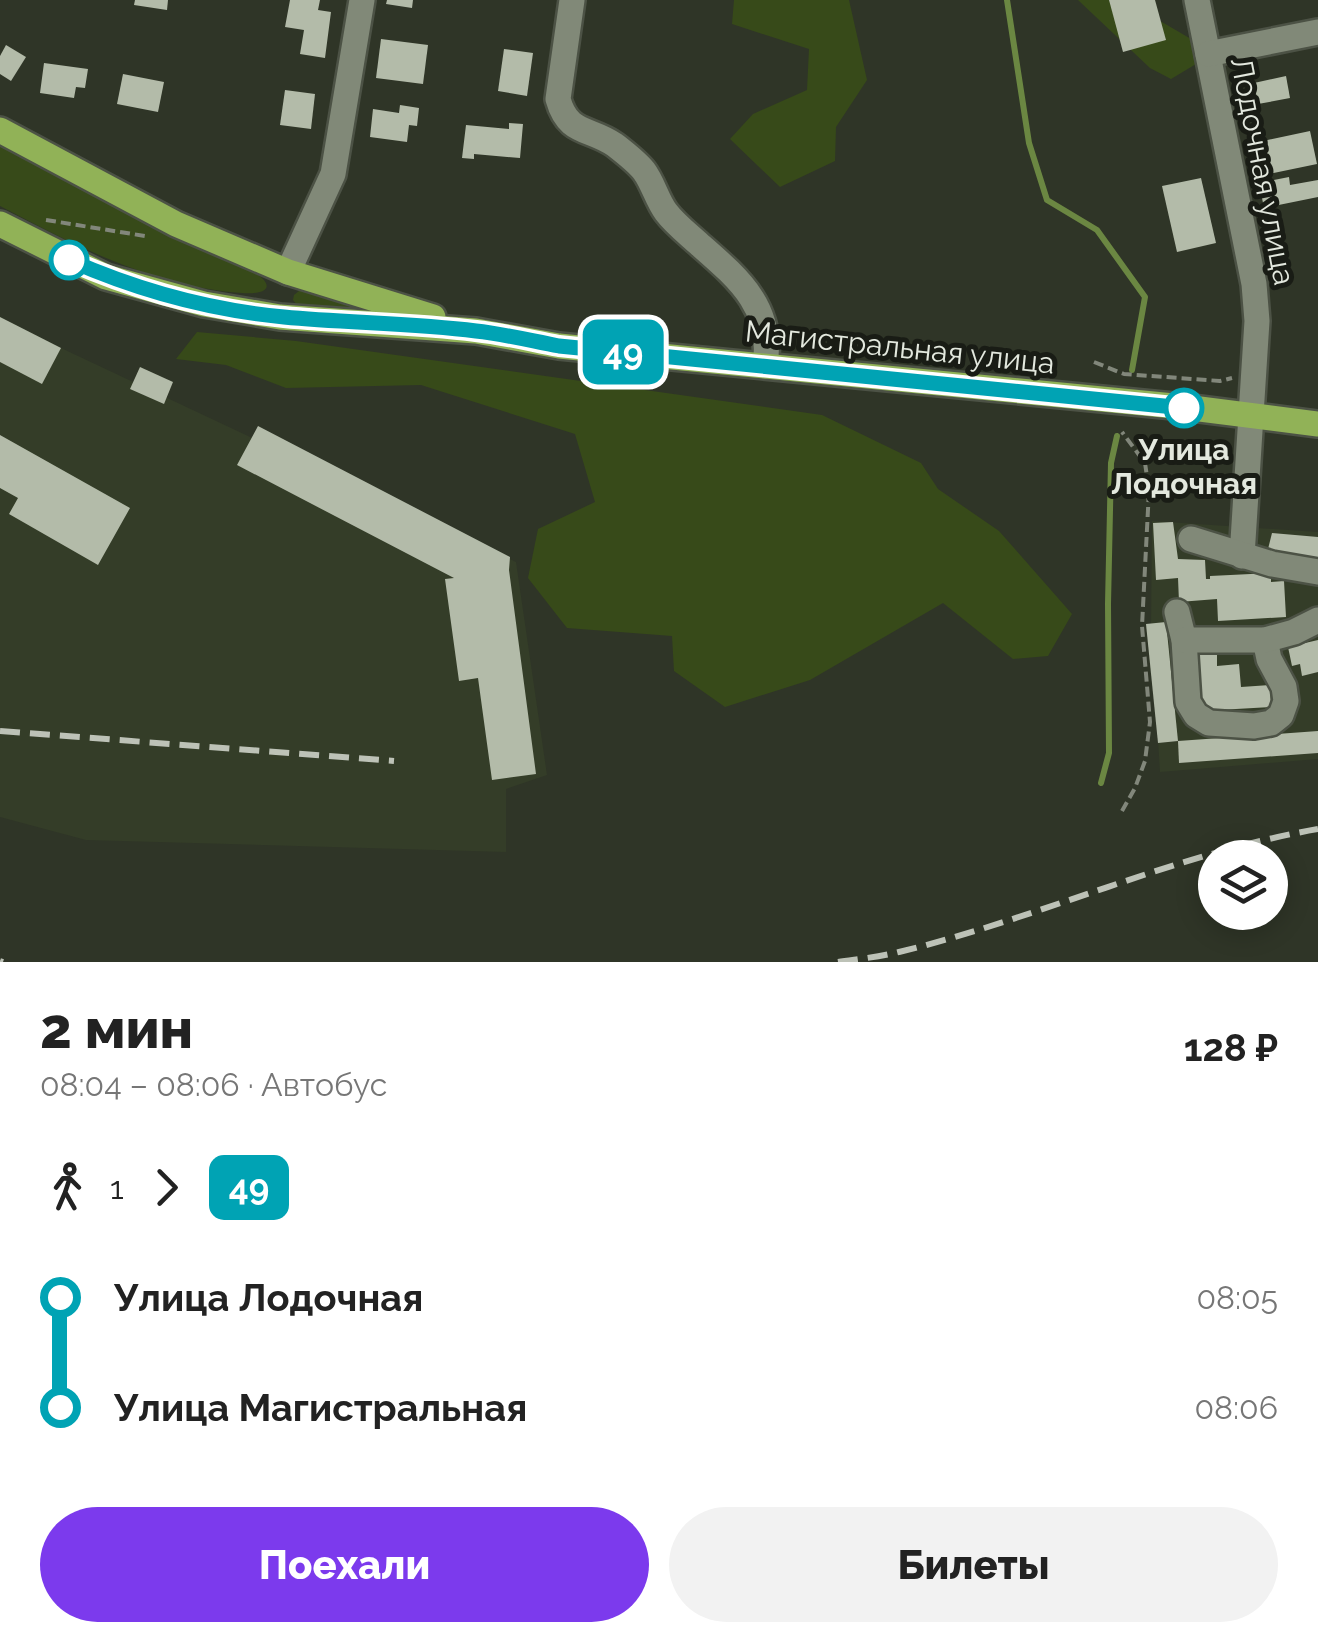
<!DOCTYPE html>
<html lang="ru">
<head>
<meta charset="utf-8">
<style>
  :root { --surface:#fff; --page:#f2f2f2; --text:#222; --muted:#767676; --accent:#7c3aed }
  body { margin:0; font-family:Raleway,sans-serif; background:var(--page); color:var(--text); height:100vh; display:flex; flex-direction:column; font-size:38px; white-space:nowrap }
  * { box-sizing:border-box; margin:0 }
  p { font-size:32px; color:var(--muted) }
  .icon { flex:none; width:55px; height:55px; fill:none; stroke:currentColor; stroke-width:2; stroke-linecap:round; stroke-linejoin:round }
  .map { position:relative; height:962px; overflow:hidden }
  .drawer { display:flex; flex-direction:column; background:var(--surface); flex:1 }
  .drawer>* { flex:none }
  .badge { padding:0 20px; border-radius:15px; font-size:35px; line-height:65px }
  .tools { position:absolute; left:1198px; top:840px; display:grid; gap:20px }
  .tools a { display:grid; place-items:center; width:90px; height:90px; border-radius:50%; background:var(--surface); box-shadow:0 5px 25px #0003; font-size:50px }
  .map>.badge { position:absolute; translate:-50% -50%; box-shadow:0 0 0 5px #fff }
  .legs { display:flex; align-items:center; gap:15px; height:110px; padding:0 40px; font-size:32px }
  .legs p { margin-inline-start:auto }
  .summary { display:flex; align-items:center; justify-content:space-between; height:170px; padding:0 40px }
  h1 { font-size:55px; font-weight:800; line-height:75px }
  .cta { display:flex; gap:20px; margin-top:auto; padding:20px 40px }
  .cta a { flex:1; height:115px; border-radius:60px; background:var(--accent); color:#fff; font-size:40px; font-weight:800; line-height:115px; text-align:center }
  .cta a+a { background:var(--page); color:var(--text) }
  ul { padding:0 40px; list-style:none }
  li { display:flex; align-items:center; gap:35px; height:110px; font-size:38px }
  li i { display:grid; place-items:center; width:15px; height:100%; margin:0 12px; background:currentColor }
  li i::after { content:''; width:25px; height:25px; margin:-12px; border:8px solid; border-radius:50%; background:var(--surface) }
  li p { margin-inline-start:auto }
  li:first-child i { background:linear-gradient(#0000 50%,currentColor 0) }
  li:last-child i { background:linear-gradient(currentColor 50%,#0000 0) }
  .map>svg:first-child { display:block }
  .built { fill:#343d28 }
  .green { fill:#374a19 }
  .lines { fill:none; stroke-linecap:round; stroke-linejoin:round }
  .stream { stroke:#6b8742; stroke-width:6 }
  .building { fill:#b3bba9 }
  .minor-casing { stroke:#4c5245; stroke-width:30 }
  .major-casing { stroke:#4c5245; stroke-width:30 }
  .path { stroke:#82877b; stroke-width:4; stroke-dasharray:10 5; stroke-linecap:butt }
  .minor { stroke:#818978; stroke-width:25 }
  .major { stroke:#91b257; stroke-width:25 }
  .rail { stroke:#bdc2b7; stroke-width:6; stroke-dasharray:20 10; stroke-linecap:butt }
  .line-1-casing { stroke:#fff; stroke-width:22 }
  .line-1 { stroke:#00a3b4; stroke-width:15 }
  .stop-1-dot { fill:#fff; stroke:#00a3b4; stroke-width:5 }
  .labels { text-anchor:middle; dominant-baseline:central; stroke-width:10; stroke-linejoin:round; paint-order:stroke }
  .street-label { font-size:30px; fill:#e3e8de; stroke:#191c15 }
  .stop-label { font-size:30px; font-weight:bold; fill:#e3e8de; stroke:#191c15 }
</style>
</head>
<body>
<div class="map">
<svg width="1318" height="962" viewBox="0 0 1318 962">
  <rect width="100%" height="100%" fill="#2f3527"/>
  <g class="built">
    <path d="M 0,317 L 61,348 L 516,562 L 547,775 L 506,789 L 506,852 L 86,840 L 0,817 Z"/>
    <path d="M 1152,521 L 1318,532 L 1318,759 L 1160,772 L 1151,624 Z"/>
  </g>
  <g class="green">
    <path d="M 734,0 L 849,0 L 867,80 L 836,127 L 835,161 L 780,187 L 730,139 L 753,114 L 807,90 L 809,49 L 732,24 Z"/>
    <path d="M 1078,0 L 1141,0 L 1150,15 L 1191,39 L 1196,64 L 1171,79 L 1150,68 Z"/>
    <path d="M 0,145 L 51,174 L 255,273 C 257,275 260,276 262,278 C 277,293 252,294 242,293 C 154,287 76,246 0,206 Z"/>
    <path d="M 304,287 L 411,319 L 297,305 L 293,300 L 294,295 Z"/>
    <path d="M 197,332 L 296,341 L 822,415 L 921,463 L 938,489 L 999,531 L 1072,614 L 1048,656 L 1013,659 L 943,603 L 810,680 L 725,707 L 674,671 L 672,636 L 567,628 L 528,578 L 538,529 L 595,502 L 575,434 L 421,385 L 286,388 L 226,365 L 176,359 Z"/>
  </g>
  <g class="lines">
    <g class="stream">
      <path d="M 1007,0 L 1029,143 L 1047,200 L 1097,230 L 1145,297 L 1132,370"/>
      <path d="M 1101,783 L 1109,753 L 1108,604 L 1111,463 L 1117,436"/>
    </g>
  </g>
  <g class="building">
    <path d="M 135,0 L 168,0 L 167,10 L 134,5 Z"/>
    <path d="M 290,0 L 320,0 L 318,10 L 331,12 L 325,58 L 300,54 L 304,30 L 285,27 Z"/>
    <path d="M 387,0 L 413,0 L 412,8 L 386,4 Z"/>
    <path d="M 1109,0 L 1155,0 L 1166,40 L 1123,52 Z"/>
    <path d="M 381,39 L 428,45 L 423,84 L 376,78 Z"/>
    <path d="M 6,45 L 26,57 L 11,81 L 0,74 L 0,56 Z"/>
    <path d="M 504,49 L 533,53 L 527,96 L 498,91 Z"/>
    <path d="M 44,63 L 88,69 L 85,88 L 76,87 L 74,98 L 40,93 Z"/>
    <path d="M 123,74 L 164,82 L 158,112 L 117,104 Z"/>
    <path d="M 1286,76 L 1290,98 L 1258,104 L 1254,83 Z"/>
    <path d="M 285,90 L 315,94 L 311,129 L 280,125 Z"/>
    <path d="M 400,105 L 419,108 L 417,126 L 409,125 L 407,142 L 370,137 L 373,109 L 399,113 Z"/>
    <path d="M 509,123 L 523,124 L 520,158 L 474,154 L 474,159 L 462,158 L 466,125 L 509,129 Z"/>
    <path d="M 1310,131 L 1317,164 L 1269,174 L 1263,141 Z"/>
    <path d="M 1289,177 L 1290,185 L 1318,180 L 1318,197 L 1264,208 L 1259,183 Z"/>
    <path d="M 1201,178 L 1216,243 L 1177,252 L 1162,186 Z"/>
    <path d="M 0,317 L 61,348 L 42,384 L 0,362 Z"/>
    <path d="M 140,367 L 173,382 L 164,404 L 130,389 Z"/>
    <path d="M 258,426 L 510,557 L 509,570 L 536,774 L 492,780 L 478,678 L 459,681 L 445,579 L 454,578 L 237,465 Z"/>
    <path d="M 0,435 L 130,508 L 98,565 L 9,514 L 18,498 L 0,488 Z"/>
    <path d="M 1173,522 L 1178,559 L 1205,560 L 1206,579 L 1210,579 L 1210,576 L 1271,573 L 1271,582 L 1284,581 L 1286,617 L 1218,621 L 1217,599 L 1179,602 L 1178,578 L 1156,580 L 1153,523 Z"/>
    <path d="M 1272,533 L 1318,537 L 1318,559 L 1284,554 L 1268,549 Z"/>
    <path d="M 1166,622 L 1178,741 L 1158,743 L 1146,624 Z"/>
    <path d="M 1318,640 L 1318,672 L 1302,676 L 1300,664 L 1292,666 L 1288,647 Z"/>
    <path d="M 1217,654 L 1217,666 L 1239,664 L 1241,687 L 1270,685 L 1271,707 L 1201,711 L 1198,655 Z"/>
    <path d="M 1318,731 L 1318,753 L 1179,763 L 1178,741 Z"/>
  </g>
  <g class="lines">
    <defs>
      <g id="minor">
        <path d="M 572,0 L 558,99 C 568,135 589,127 615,145 C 624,152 637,162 644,171 C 653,183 657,200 666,212 C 675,224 688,234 699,244 C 739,279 774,308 765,366"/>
        <path d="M 1197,0 L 1254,284 L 1257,321 L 1242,556"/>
        <path d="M 1208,54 L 1318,32"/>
        <path d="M 288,272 L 333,174 L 362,0"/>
        <path d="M 1191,539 L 1272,564 L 1318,572"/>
        <path d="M 1177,612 L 1184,640 L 1188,702 L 1196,715 L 1209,723 L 1254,726 L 1271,723 L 1281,715 L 1286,701 L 1284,687 L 1269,659 L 1265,640"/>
        <path d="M 1184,640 L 1265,640 L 1294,632 L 1318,620"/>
      </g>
      <g id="major">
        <path d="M 0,130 L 176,224 L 288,272 L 433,317"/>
        <path d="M 0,224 L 106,277 L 204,304 L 280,317 L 476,331 L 559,346 L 1184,407 L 1318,424"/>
      </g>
    </defs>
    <use href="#minor" class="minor-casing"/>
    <use href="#major" class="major-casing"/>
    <g class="path">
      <path d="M 46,220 L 145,236"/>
      <path d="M 1094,362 L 1124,374 L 1220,381 L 1232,378"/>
      <path d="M 1122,811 L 1135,788 L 1145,761 L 1150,722 L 1142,626 L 1149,490 L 1145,463 L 1122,432"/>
    </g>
    <use href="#minor" class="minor"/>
    <use href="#major" class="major"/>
    <g class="rail">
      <path d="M 0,731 L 394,761"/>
      <path d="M 0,961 L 3,962"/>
      <path d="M 838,962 C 858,959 879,957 899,952 C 1040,918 1174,854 1318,829"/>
    </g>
  </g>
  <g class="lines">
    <defs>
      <path id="line-1" d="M 69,260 C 137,290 209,310 284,317 C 347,323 412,323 476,331 C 504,334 532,341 559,346 L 1184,408"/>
    </defs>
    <use href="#line-1" class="line-1-casing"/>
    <use href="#line-1" class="line-1"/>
  </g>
  <g class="stop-1-dot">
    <circle cx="69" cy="260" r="18"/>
    <circle cx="1184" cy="408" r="18"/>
  </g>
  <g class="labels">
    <g class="street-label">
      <text transform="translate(1263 171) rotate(79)">Лодочная улица</text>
      <text transform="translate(900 347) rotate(6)">Магистральная улица</text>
    </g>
    <g class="stop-label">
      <text x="1184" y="449">Улица<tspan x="1184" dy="34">Лодочная</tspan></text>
    </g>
  </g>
</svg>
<div class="tools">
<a><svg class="icon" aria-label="layers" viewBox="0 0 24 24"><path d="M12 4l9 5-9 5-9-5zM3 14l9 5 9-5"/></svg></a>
</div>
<b class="badge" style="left:623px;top:352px;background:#00a3b4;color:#fff">49</b>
</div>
<section class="drawer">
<div class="summary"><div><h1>2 мин</h1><p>08:04 – 08:06 · Автобус</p></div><b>128 ₽</b></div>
<div class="legs"><svg class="icon" aria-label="walk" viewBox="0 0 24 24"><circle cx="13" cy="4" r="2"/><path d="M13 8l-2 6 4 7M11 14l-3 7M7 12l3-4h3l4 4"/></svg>1<svg class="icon" aria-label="forward" viewBox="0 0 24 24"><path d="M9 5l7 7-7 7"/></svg><b class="badge" style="background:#00a3b4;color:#fff">49</b></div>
<ul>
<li><i style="color:#00a3b4"></i><b>Улица Лодочная</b><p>08:05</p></li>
<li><i style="color:#00a3b4"></i><b>Улица Магистральная</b><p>08:06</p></li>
</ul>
<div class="cta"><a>Поехали</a><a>Билеты</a></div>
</section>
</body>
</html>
